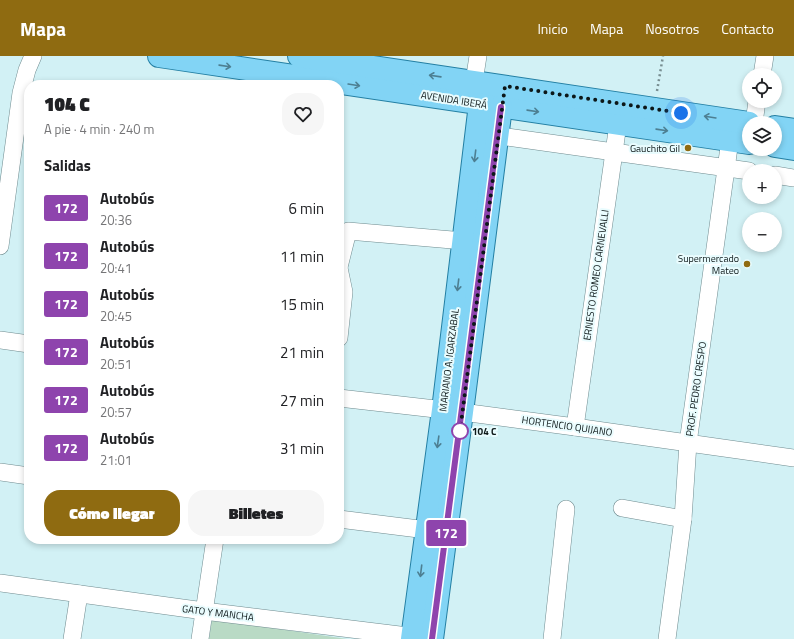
<!DOCTYPE html>
<html lang="es">
<head>
<meta charset="utf-8">
<style>
  :root { --surface:#fff; --page:#f6f6f6; --text:#202124; --muted:#757577; --accent:#8f6b11 }
  body { margin:0; font-family:"Titillium Web",sans-serif; background:var(--page); color:var(--text); height:100vh; display:flex; flex-direction:column; font-size:15px; white-space:nowrap }
  * { box-sizing:border-box; margin:0 }
  p { font-size:13px; color:var(--muted) }
  .icon { flex:none; width:22px; height:22px; fill:none; stroke:currentColor; stroke-width:2; stroke-linecap:round; stroke-linejoin:round }
  .map { position:relative; flex:1; overflow:hidden }
  .sheet { position:absolute; left:24px; top:24px; width:320px; height:464px; display:flex; flex-direction:column; background:var(--surface); border-radius:16px; box-shadow:0 2px 6px #0003 }
  .sheet>* { flex:none }
  .badge { padding:0 8px; border-radius:3px; font-size:14px; line-height:26px }
  .tools { position:absolute; left:742px; top:12px; display:grid; gap:8px }
  .tools a { display:grid; place-items:center; width:40px; height:40px; border-radius:50%; background:var(--surface); box-shadow:0 2px 6px #0003; font-size:20px }
  .you { position:absolute; width:20px; height:20px; margin:-10px; border:3px solid #fff; border-radius:50%; background:#1a73e8; box-shadow:0 0 0 6px #1a73e833 }
  .map>.badge { position:absolute; translate:-50% -50%; box-shadow:0 0 0 2px #fff }
  h2 { padding:0 20px; font-size:15px; line-height:36px }
  .round { display:grid; place-items:center; flex:none; width:42px; height:42px; border-radius:16px; background:var(--page) }
  .head { display:flex; align-items:center; justify-content:space-between; height:68px; padding:0 20px }
  h1 { font-size:19px; font-weight:800; line-height:30px }
  .cta { display:flex; gap:8px; margin-top:auto; padding:8px 20px }
  .cta a { flex:1; height:46px; border-radius:16px; background:var(--accent); color:#fff; font-size:16px; font-weight:800; line-height:46px; text-align:center }
  .cta a+a { background:var(--page); color:var(--text) }
  ul { padding:0; list-style:none }
  li { display:flex; align-items:center; gap:12px; height:48px; padding:0 20px }
  li div { flex:1 }
  li b { display:block; font-size:15px }
  li em { font-style:normal }
  li .badge { min-width:44px; font-weight:700; text-align:center }
  header { display:flex; align-items:center; gap:24px; box-sizing:border-box; height:56px; padding:0 20px; background:var(--accent); color:#fff }
  header strong { font-size:19px }
  nav { display:flex; gap:22px; margin-inline-start:auto; font-size:14px }
  .map>svg:first-child { display:block }
  .green { fill:#b9dac5 }
  .lines { fill:none; stroke-linecap:round; stroke-linejoin:round }
  .minor-casing { stroke:#6f8b8f; stroke-width:18 }
  .major-casing { stroke:#237fa3; stroke-width:24 }
  .path { stroke:#788e91; stroke-width:2.5; stroke-dasharray:2 3; stroke-linecap:butt }
  .minor { stroke:#fff; stroke-width:17 }
  .major { stroke:#82d4f5; stroke-width:22 }
  .oneway { stroke:#4d7f92 }
  .line-casing { stroke:#fff; stroke-width:9 }
  .line { stroke:#8e44ad; stroke-width:6 }
  .walk { stroke:#0c1718; stroke-width:4; stroke-dasharray:0 7.2 }
  .poi-dot { fill:#8f6b11; stroke:#e9fcfe; stroke-width:1.5 }
  .stop-dot { fill:#fff; stroke:#8e44ad; stroke-width:2 }
  .labels { text-anchor:middle; dominant-baseline:central; stroke-width:4; stroke-linejoin:round; paint-order:stroke }
  .street-label { font-size:10px; fill:#0c1718; stroke:#e9fcfe }
  .poi-label { font-size:10px; fill:#0c1718; stroke:#e9fcfe; text-anchor:end }
  .stop-label { font-size:10px; font-weight:bold; fill:#0c1718; stroke:#e9fcfe; text-anchor:start }
</style>
</head>
<body>
<header>
<strong>Mapa</strong>
<nav><a>Inicio</a><a>Mapa</a><a>Nosotros</a><a>Contacto</a></nav>
</header>
<div class="map">
<svg width="794" height="583" viewBox="0 0 794 583">
  <rect width="100%" height="100%" fill="#d2f1f5"/>
  <path class="green" d="M 212,563 L 347,583 L 209,583 Z"/>
  <g class="lines">
    <defs>
      <g id="minor">
        <path d="M 762,19 L 765,0"/>
        <path d="M 477,38 L 474,26 L 478,0"/>
        <path d="M 754,67 L 757,45"/>
        <path d="M 486,78 L 749,115"/>
        <path d="M 775,119 L 794,122"/>
        <path d="M 0,190 L 21,37 L 27,14 L 33,0"/>
        <path d="M 339,211 L 348,175 L 464,185"/>
        <path d="M 339,212 L 344,236 L 339,282"/>
        <path d="M 0,284 L 29,288"/>
        <path d="M 339,342 L 462,356 L 575,371 L 794,402"/>
        <path d="M 575,371 L 618,68"/>
        <path d="M 0,416 L 29,420"/>
        <path d="M 622,452 L 683,463"/>
        <path d="M 339,463 L 427,474"/>
        <path d="M 0,527 L 204,555 L 424,582"/>
        <path d="M 72,583 L 79,538"/>
        <path d="M 200,583 L 215,483"/>
        <path d="M 552,583 L 566,453"/>
        <path d="M 667,583 L 683,463 L 688,387 L 730,84"/>
      </g>
      <g id="major">
        <path d="M 159,0 L 749,87"/>
        <path d="M 299,0 L 749,67"/>
        <path d="M 775,71 L 794,74"/>
        <path d="M 775,90 L 794,93"/>
        <path d="M 412,583 L 443,354 L 480,48"/>
        <path d="M 432,583 L 462,356 L 501,51"/>
      </g>
    </defs>
    <use href="#minor" class="minor-casing"/>
    <use href="#major" class="major-casing"/>
    <path class="path" d="M 657,35 L 663,0"/>
    <use href="#minor" class="minor"/>
    <use href="#major" class="major"/>
  </g>
  <defs><path id="oneway-shaft" d="M-6 0H5M1.5-3L5.5 0L1.5 3" fill="none" stroke-width="1.6" stroke-linecap="round" stroke-linejoin="round"/></defs>
  <g class="oneway">
    <use href="#oneway-shaft" transform="translate(225 10) rotate(8)"/>
    <use href="#oneway-shaft" transform="translate(435 20) rotate(-172)"/>
    <use href="#oneway-shaft" transform="translate(354 29) rotate(9)"/>
    <use href="#oneway-shaft" transform="translate(533 55) rotate(8)"/>
    <use href="#oneway-shaft" transform="translate(710 61) rotate(-171)"/>
    <use href="#oneway-shaft" transform="translate(662 74) rotate(8)"/>
    <use href="#oneway-shaft" transform="translate(475 100) rotate(97)"/>
    <use href="#oneway-shaft" transform="translate(458 229) rotate(97)"/>
    <use href="#oneway-shaft" transform="translate(438 386) rotate(98)"/>
    <use href="#oneway-shaft" transform="translate(421 515) rotate(97)"/>
  </g>
  <g class="lines">
    <defs>
      <path id="line" d="M 432,583 L 501,51"/>
    </defs>
    <use href="#line" class="line-casing"/>
    <use href="#line" class="line"/>
    <path class="walk" d="M 460,375 L 505,30 L 681,57"/>
  </g>
  <g class="poi-dot">
    <circle cx="688" cy="92" r="4"/>
    <circle cx="747" cy="208" r="4"/>
  </g>
  <circle class="stop-dot" cx="460" cy="375" r="8"/>
  <g class="labels">
    <g class="street-label">
      <text transform="translate(454 44) rotate(9)">AVENIDA IBERÁ</text>
      <text transform="translate(596 219) rotate(-82)">ERNESTO ROMEO CARNEVALLI</text>
      <text transform="translate(449 304) rotate(-83)">MARIANO A. IGARZABAL</text>
      <text transform="translate(696 333) rotate(-82)">PROF. PEDRO CRESPO</text>
      <text transform="translate(567 370) rotate(8)">HORTENCIO QUIJANO</text>
      <text transform="translate(218 557) rotate(7)">GATO Y MANCHA</text>
    </g>
    <g class="poi-label">
      <text x="680" y="92">Gauchito Gil</text>
      <text x="739" y="202">Supermercado<tspan x="739" dy="12">Mateo</tspan></text>
    </g>
    <g class="stop-label">
      <text x="472" y="375">104 C</text>
    </g>
  </g>
</svg>
<div class="tools">
<a><svg class="icon" aria-label="locate" viewBox="0 0 24 24"><circle cx="12" cy="12" r="6"/><path d="M12 2v4M12 18v4M2 12h4M18 12h4"/></svg></a>
<a><svg class="icon" aria-label="layers" viewBox="0 0 24 24"><path d="M12 4l9 5-9 5-9-5zM3 14l9 5 9-5"/></svg></a>
<a>+</a>
<a>−</a>
</div>
<div class="you" style="left:681px;top:57px"></div>
<b class="badge" style="left:446px;top:477px;background:#8e44ad;color:#fff">172</b>
<section class="sheet">
<div class="head"><div><h1>104 C</h1><p>A pie · 4 min · 240 m</p></div><a class="round"><svg class="icon" aria-label="heart" viewBox="0 0 24 24"><path d="M12 20l-8-8c-3-5 5-10 8-4 3-6 11-1 8 4z"/></svg></a></div>
<h2>Salidas</h2>
<ul>
<li><span class="badge" style="background:#8e44ad;color:#fff">172</span><div><b>Autobús</b><p>20:36</p></div><em>6 min</em></li>
<li><span class="badge" style="background:#8e44ad;color:#fff">172</span><div><b>Autobús</b><p>20:41</p></div><em>11 min</em></li>
<li><span class="badge" style="background:#8e44ad;color:#fff">172</span><div><b>Autobús</b><p>20:45</p></div><em>15 min</em></li>
<li><span class="badge" style="background:#8e44ad;color:#fff">172</span><div><b>Autobús</b><p>20:51</p></div><em>21 min</em></li>
<li><span class="badge" style="background:#8e44ad;color:#fff">172</span><div><b>Autobús</b><p>20:57</p></div><em>27 min</em></li>
<li><span class="badge" style="background:#8e44ad;color:#fff">172</span><div><b>Autobús</b><p>21:01</p></div><em>31 min</em></li>
</ul>
<div class="cta"><a>Cómo llegar</a><a>Billetes</a></div>
</section>
</div>
</body>
</html>
